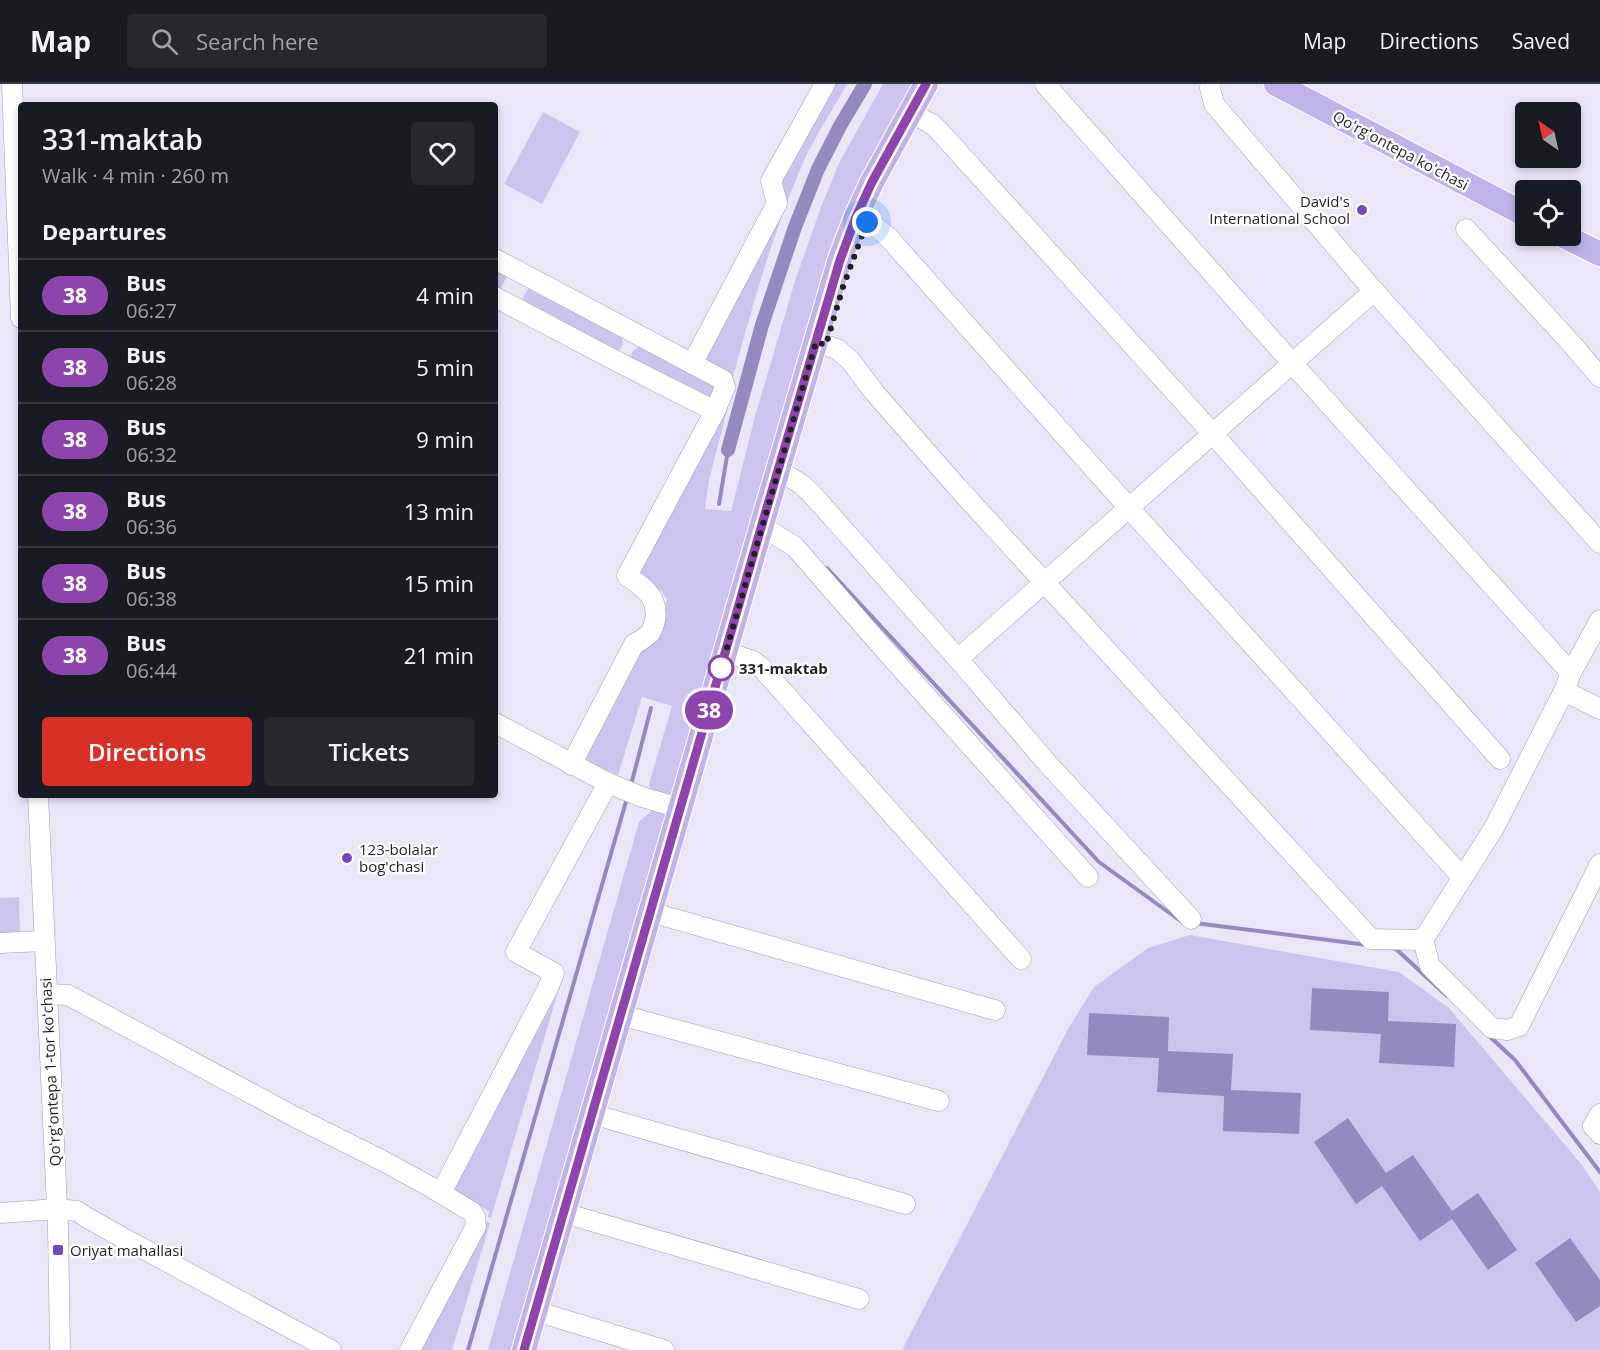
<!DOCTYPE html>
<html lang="en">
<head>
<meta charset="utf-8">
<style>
  :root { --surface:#171b24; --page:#242831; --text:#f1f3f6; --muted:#9ea1a6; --line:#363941; --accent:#d93025 }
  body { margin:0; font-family:"Open Sans",sans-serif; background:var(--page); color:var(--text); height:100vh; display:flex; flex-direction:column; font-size:22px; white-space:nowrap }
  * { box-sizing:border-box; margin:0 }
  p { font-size:20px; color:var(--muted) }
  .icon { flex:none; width:33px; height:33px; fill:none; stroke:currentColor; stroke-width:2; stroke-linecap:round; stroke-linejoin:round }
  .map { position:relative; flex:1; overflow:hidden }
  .panel { position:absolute; left:18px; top:18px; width:480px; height:696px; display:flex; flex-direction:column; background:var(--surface); border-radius:6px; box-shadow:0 3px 9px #0003 }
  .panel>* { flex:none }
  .badge { padding:0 12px; border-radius:20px; font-size:21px; line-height:39px }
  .needle { width:39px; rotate:326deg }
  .fabs { position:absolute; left:1515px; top:18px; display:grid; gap:12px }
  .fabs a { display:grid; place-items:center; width:66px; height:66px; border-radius:6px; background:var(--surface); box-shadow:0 3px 9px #0003; font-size:30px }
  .you { position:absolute; width:30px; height:30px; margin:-15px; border:4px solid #fff; border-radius:50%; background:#1a73e8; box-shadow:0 0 0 9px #1a73e833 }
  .map>.badge { position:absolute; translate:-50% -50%; box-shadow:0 0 0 3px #fff }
  h2 { padding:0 24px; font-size:22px; line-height:54px }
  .round { display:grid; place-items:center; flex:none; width:63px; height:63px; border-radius:6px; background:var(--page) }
  .summary { display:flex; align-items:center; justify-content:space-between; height:102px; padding:0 24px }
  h1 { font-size:28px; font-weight:600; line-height:45px }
  .button { display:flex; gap:12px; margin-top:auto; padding:12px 24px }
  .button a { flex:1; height:69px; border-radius:6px; background:var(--accent); color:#fff; font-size:24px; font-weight:600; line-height:69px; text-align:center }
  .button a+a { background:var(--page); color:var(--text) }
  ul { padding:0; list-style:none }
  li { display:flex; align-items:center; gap:18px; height:72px; padding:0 24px; border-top:2px solid var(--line) }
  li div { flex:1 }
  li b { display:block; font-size:22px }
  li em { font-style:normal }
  li .badge { min-width:66px; font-weight:700; text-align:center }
  header { display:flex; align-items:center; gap:36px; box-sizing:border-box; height:84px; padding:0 30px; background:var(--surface); border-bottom:2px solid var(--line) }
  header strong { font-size:28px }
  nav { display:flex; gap:33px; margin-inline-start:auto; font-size:21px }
  .search { width:420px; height:54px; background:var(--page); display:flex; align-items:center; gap:15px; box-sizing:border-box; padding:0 21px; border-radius:6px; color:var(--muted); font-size:22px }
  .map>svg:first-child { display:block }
  .green { fill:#ccc4ed }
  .water { fill:#9589bf }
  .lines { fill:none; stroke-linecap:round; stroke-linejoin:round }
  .stream { stroke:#9589bf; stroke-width:4 }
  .canal { stroke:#9589bf; stroke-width:14 }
  .minor-casing { stroke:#a29fb0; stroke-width:21 }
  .major-casing { stroke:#fff; stroke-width:26 }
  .minor { stroke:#fff; stroke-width:20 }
  .major { stroke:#c1b3ea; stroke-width:24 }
  .line-casing { stroke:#fff; stroke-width:14 }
  .line { stroke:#8e44ad; stroke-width:9 }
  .walk { stroke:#201f25; stroke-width:6; stroke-dasharray:0 10.8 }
  .poi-dot { fill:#7049c1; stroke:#fff; stroke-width:2 }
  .stop-dot { fill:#fff; stroke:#8e44ad; stroke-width:3 }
  .labels { text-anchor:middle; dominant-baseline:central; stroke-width:4.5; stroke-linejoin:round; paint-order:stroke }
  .street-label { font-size:15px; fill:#201f25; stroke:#fff }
  .poi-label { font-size:15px; fill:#201f25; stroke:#fff; text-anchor:start }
  .stop-label { font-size:15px; font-weight:bold; fill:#201f25; stroke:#fff; text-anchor:start }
</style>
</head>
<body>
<header>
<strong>Map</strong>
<div class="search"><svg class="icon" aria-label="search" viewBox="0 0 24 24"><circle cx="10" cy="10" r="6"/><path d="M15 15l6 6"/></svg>Search here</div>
<nav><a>Map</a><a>Directions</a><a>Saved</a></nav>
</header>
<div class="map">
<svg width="1600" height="1266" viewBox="0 0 1600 1266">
  <rect width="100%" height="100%" fill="#eae6f8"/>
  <g class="green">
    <path d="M 833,0 L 847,0 C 834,24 818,48 806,72 C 774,144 753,220 732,296 L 701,277 L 786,111 L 776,99 Z"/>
    <path d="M 883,0 L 916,0 L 886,53 L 674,711 L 651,706 L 649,702 L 651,693 L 672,622 L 642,613 L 618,691 C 606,685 594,682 583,675 L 637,567 L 662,544 L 667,515 L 661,507 L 638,496 L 636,493 L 734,300 L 709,396 L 705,425 L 731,427 L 756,329 L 795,197 L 821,123 L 840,77 Z"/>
    <path d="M 543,28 L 580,48 L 542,120 L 504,100 Z"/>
    <path d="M 495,183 L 508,190 L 499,208 L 495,206 Z"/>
    <path d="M 530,201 L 621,252 C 624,258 623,265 616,267 L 520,219 Z"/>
    <path d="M 642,262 L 715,302 L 715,305 L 710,315 L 631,276 C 630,268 635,264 642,262 Z"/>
    <path d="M 655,724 L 669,728 L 515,1266 L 488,1266 L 639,738 Z"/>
    <path d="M 19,813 L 20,851 L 0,851 L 0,814 Z"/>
    <path d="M 1190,851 L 1399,888 L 1449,924 L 1582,1081 L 1600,1108 L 1600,1266 L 902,1266 L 1068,945 L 1094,903 L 1148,864 Z"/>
    <path d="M 560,901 L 491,1134 L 488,1133 L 489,1127 L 455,1110 L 454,1108 L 455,1093 Z"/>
    <path d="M 485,1137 L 490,1139 L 452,1266 L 416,1266 Z"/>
  </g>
  <g class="water">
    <path d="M 1312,904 L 1389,908 L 1388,937 L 1456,940 L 1454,983 L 1379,979 L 1381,950 L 1310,946 Z"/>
    <path d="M 1089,929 L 1169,933 L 1168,967 L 1233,970 L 1231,1006 L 1301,1009 L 1299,1050 L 1223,1047 L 1224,1012 L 1157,1008 L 1159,974 L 1087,971 Z"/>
    <path d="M 1348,1034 L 1386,1089 L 1413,1071 L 1452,1127 L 1478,1109 L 1517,1166 L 1488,1186 L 1452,1135 L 1420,1157 L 1382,1102 L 1356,1120 L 1314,1058 Z"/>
    <path d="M 1570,1154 L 1600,1196 L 1600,1222 L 1576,1238 L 1535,1179 Z"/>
  </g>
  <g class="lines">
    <g class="stream">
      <path d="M 719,420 L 728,366"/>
      <path d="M 827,484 L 1099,778 L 1182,838"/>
      <path d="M 631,701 L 651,624"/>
      <path d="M 1195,839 L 1367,861"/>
      <path d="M 1392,864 L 1396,865 L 1447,912"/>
      <path d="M 1487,950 L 1515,976 L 1600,1088"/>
      <path d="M 468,1266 L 627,714"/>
    </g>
    <path class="canal" d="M 728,366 L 762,241 L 795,143 L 818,85 L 840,42 L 865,0"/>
    <defs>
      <g id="minor">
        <path d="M 12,0 L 21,234"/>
        <path d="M 1045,0 L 1292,279 L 1571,589"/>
        <path d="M 1211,0 L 1210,4 L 1214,20 L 1374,207 L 1600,459"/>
        <path d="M 911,29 L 932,40 L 941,49 L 1213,350 L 1500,675"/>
        <path d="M 856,133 L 876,143 L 888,153 L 1129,424 L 1462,793"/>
        <path d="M 1466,145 L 1570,258 L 1600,293"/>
        <path d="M 495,175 L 723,296 L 725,303 L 715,327 L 627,492 C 644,503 659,514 655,536 C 654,541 653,545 650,549 C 646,553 640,557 634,560 L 571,681"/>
        <path d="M 495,213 L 620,279 L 715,327"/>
        <path d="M 816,258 L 837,265 L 850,276 L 874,308 L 958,404 L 1371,855 L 1423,856 L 1494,744 L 1564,607 L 1571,589 L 1600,536"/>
        <path d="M 692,280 L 777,119 L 771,97 L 825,0"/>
        <path d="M 778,386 L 801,400 L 811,409 L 958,575 L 1048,680 L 1191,835"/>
        <path d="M 773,449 L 795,463 L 884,565 L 1088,793"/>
        <path d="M 726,568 L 753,577 L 761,583 L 1021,875"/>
        <path d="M 958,575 L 1374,207"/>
        <path d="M 1564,607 L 1600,625"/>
        <path d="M 495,639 L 608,699 L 642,713 L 680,724"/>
        <path d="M 38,711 L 58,1144 L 60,1266"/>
        <path d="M 650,828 L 995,926"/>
        <path d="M 1423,856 L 1430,882 L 1492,944 L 1507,946 L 1519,942 L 1600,780"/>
        <path d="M 0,859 L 44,857"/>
        <path d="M 47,910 L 68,911 L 295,1033 L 383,1077 L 429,1102 L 472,1128 L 475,1133 L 476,1142 L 410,1266"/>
        <path d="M 621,931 L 939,1017"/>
        <path d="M 592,1030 L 905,1120"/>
        <path d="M 1600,1030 L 1593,1042 L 1600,1050"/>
        <path d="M 441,1109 L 548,904 L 554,889 L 516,868 L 608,699"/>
        <path d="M 0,1129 L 57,1125 L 77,1127 L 86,1133 L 125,1155 L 331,1266"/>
        <path d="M 564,1129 L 859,1215"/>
        <path d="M 535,1227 L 664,1266"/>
      </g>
      <g id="major">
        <path d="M 1276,0 L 1526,131"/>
        <path d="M 1564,152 L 1600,170"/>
        <path d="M 524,1266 L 763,437 L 840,175 L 856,133 L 872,98 L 926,0"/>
      </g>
    </defs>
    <use href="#minor" class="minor-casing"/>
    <use href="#major" class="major-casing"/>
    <use href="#minor" class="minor"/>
    <use href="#major" class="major"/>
  </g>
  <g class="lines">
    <defs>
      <path id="line" d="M 524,1266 L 763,437 L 840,176 L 856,133 L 872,98 L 926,0"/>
    </defs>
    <use href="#line" class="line-casing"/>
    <use href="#line" class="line"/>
    <path class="walk" d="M 721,584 L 816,258 L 826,261 L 843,203 L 867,138"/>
  </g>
  <g class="poi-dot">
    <circle cx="1362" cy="126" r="6"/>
    <circle cx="347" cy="774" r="6"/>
    <rect x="52" y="1160" width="12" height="12" rx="3"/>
  </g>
  <circle class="stop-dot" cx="721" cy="584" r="12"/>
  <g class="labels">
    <g class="street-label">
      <text transform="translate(1401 66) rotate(28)">Qoʻrgʻontepa koʻchasi</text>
      <text transform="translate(50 988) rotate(-93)">Qoʻrgʻontepa 1-tor koʻchasi</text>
    </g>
    <g class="poi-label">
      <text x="1350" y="117" text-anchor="end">David's<tspan x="1350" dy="17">International School</tspan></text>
      <text x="359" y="765">123-bolalar<tspan x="359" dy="17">bog'chasi</tspan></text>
      <text x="70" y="1166">Oriyat mahallasi</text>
    </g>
    <g class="stop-label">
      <text x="739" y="584">331-maktab</text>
    </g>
  </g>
</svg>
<div class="fabs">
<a><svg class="needle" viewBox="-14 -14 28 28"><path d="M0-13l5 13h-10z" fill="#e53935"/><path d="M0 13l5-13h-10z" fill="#9ea1a6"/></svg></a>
<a><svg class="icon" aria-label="locate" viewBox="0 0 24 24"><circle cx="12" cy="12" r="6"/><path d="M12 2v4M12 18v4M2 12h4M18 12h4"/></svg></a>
</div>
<div class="you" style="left:867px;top:138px"></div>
<b class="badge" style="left:709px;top:626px;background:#8e44ad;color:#fff">38</b>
<section class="panel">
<div class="summary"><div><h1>331-maktab</h1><p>Walk · 4 min · 260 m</p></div><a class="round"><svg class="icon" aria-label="heart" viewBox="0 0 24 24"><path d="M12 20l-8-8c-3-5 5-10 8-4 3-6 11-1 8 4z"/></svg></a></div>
<h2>Departures</h2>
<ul>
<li><span class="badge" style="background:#8e44ad;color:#fff">38</span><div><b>Bus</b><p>06:27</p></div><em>4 min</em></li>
<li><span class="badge" style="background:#8e44ad;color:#fff">38</span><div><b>Bus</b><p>06:28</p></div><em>5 min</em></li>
<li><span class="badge" style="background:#8e44ad;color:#fff">38</span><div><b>Bus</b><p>06:32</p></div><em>9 min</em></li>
<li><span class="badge" style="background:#8e44ad;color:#fff">38</span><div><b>Bus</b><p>06:36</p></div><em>13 min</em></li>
<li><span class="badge" style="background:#8e44ad;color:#fff">38</span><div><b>Bus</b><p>06:38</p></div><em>15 min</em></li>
<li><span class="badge" style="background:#8e44ad;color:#fff">38</span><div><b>Bus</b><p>06:44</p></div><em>21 min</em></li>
</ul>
<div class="button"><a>Directions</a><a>Tickets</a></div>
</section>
</div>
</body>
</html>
